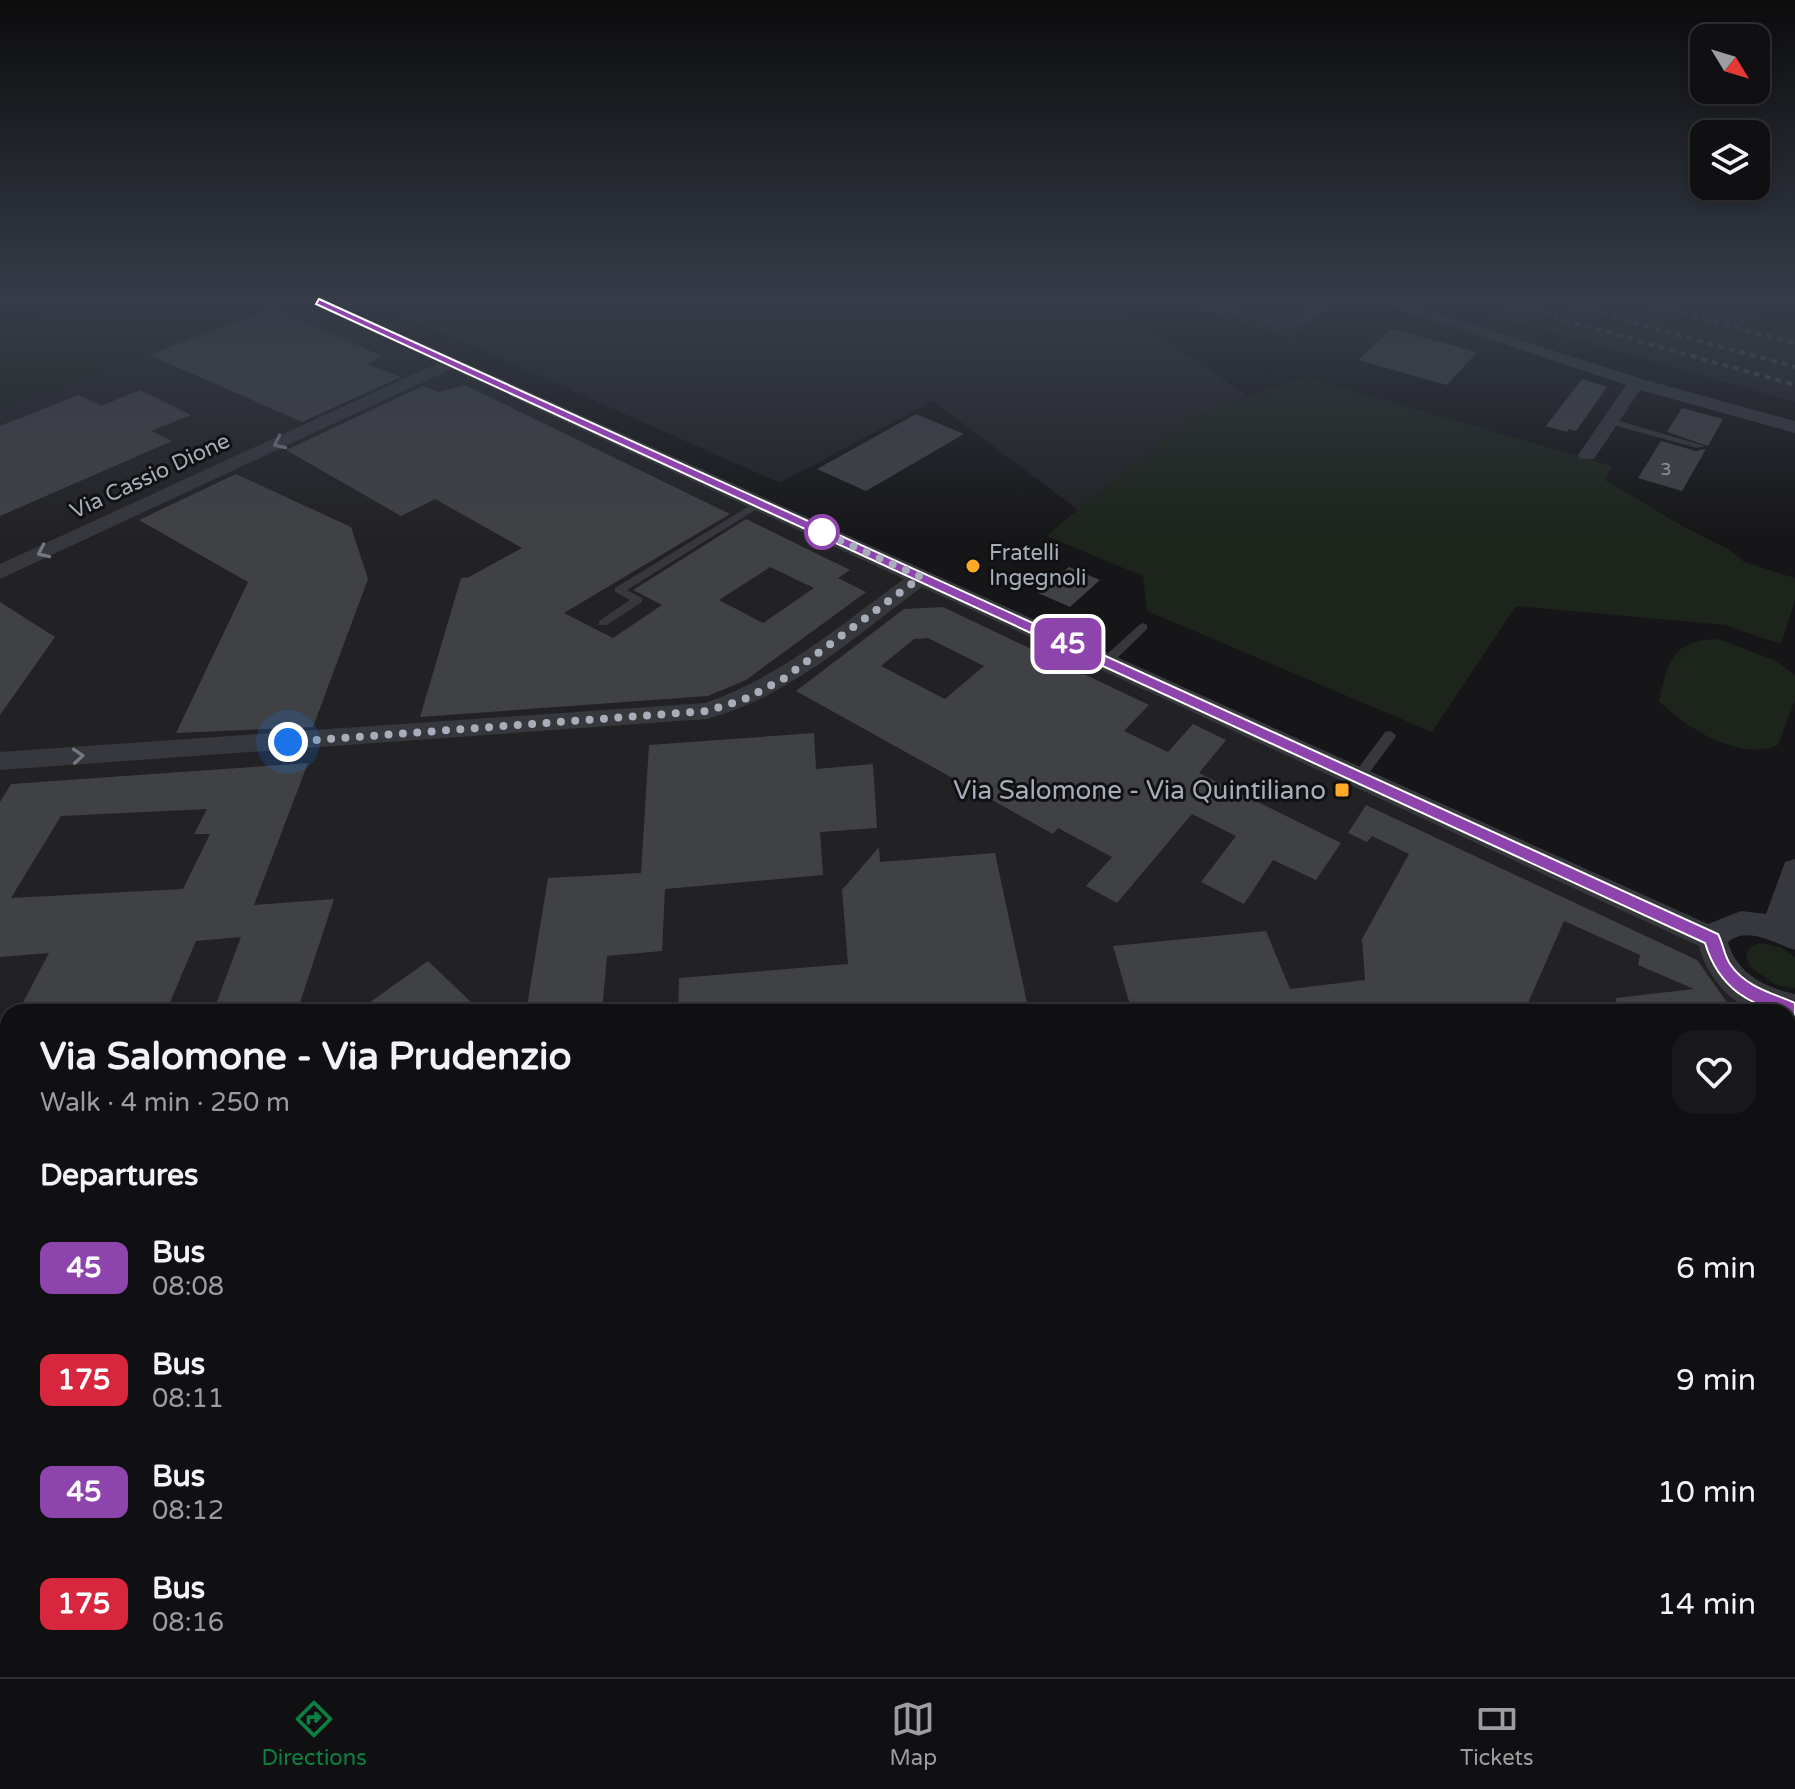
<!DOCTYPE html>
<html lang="en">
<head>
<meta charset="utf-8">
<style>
  :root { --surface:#101012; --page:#19191b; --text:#f1f3f6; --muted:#9c9d9f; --line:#303032; --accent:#0b8043 }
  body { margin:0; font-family:"Varela Round",sans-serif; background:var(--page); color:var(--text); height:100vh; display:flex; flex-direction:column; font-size:30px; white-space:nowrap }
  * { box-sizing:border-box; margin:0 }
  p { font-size:26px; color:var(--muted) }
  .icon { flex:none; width:44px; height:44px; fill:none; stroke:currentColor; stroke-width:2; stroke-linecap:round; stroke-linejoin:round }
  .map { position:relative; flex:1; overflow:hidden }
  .side { position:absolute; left:0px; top:1004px; width:1796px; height:674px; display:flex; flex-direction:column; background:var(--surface); border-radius:24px 24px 0 0; box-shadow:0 4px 12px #0003,0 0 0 2px var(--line) }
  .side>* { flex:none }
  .badge { padding:0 16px; border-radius:12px; font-size:28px; line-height:52px }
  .needle { width:52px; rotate:128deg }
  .fabs { position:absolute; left:1690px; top:24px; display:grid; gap:16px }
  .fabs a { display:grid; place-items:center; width:80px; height:80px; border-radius:16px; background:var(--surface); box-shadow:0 4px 12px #0003,0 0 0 2px var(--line); font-size:40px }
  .you { position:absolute; width:40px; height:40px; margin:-20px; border:6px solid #fff; border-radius:50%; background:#1a73e8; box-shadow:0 0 0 12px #1a73e833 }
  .map>.badge { position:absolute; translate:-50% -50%; box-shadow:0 0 0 4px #fff }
  h2 { padding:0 40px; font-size:30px; line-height:72px }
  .round { display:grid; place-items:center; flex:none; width:84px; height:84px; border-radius:24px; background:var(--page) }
  .headline { display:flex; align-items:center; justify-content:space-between; height:136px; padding:0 40px }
  h1 { font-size:38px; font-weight:700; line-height:60px }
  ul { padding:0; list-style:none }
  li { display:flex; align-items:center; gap:24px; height:112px; padding:0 40px }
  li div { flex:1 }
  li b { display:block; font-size:30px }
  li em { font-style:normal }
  li .badge { min-width:88px; font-weight:700; text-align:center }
  .tab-bar { display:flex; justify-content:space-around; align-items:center; height:112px; border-top:2px solid var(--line); background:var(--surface); font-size:22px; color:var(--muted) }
  .tab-bar a { display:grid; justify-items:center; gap:4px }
  .tab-bar .active { color:var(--accent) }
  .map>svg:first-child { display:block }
  .built { fill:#222225; fill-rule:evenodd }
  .green { fill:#1c241c }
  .building { fill:#404145; fill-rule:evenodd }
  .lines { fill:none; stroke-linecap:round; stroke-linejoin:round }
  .lane { fill:#37383e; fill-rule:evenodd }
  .street { fill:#37383e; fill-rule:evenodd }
  .rail { stroke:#4a4c53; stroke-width:4; stroke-dasharray:6 5; stroke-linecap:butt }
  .oneway { stroke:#757982 }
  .line { fill:#8e44ad; stroke:#fff; stroke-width:2 }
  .walk { stroke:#a7aeb9; stroke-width:8; stroke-dasharray:0 14.4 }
  .stop-dot { fill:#fff; stroke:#8e44ad; stroke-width:4 }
  .poi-dot { fill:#ffaa27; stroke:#111113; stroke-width:3 }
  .labels { text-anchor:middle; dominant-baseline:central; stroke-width:6; stroke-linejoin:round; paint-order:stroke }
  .far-number-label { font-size:18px; fill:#8d939c }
  .far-street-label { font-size:22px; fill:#a7aeb9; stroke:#111113 }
  .far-poi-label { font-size:22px; fill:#a7aeb9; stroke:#111113; text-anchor:start }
  .poi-label { font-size:26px; fill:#a7aeb9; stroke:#111113; text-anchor:end }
</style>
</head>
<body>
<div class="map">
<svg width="1795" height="1677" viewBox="0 0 1795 1677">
  <rect width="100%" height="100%" fill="#161618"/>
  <g class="built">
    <path d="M 277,302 L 319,302 L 1712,939 L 1714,951 L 1795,1011 L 1795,1677 L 0,1677 L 0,407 ZM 8,1012 L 1788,1012 L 1788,1670 L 8,1670 Z"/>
    <path d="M 415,302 L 1103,302 L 1249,396 L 1193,417 L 1078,510 L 933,401 L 780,483 L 391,310 Z"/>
    <path d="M 1168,302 L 1336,302 L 1291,337 Z"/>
    <path d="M 1445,302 L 1701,302 L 1795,327 L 1795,402 Z"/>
  </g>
  <g class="green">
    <path d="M 80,302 L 277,302 L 0,407 L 0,329 Z"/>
    <path d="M 1306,377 L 1612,466 L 1605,480 L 1682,526 L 1728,549 L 1744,562 L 1795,578 L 1795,600 L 1781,644 L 1725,625 L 1516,606 L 1432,732 L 1147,611 L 1143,576 L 1046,536 L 1196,414 Z"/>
    <path d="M 1718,639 L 1774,660 L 1795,675 L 1795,700 L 1778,745 C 1740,762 1686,728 1659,701 C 1668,661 1672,640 1718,639 Z"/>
    <path d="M 1761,943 L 1780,947 L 1795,957 L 1795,988 L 1776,985 L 1749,966 L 1746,953 L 1754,945 Z"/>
  </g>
  <g class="building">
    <path d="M 272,309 L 383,356 L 367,364 L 401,377 L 302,422 L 149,355 Z"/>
    <path d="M 1391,329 L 1477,352 L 1447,385 L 1358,360 Z"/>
    <path d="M 1582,379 L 1607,387 L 1576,431 L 1569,429 L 1567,432 L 1546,426 Z"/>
    <path d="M 465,385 L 730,514 L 564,613 L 613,638 L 662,605 L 633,590 L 746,519 L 850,570 L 838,578 L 866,592 L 746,680 L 708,696 L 420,717 L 461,578 L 469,577 L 522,548 L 435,499 L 401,516 L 286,450 L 423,386 L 439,392 ZM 770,567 L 814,588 L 763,623 L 719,600 Z"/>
    <path d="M 140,390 L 191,415 L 151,431 L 172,441 L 0,516 L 0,426 L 79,395 L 101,406 Z"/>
    <path d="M 1682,408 L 1723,419 L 1708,446 L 1667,432 Z"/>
    <path d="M 916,414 L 964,434 L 866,491 L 817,469 Z"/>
    <path d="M 1661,441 L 1696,451 L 1706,449 L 1682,491 L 1638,478 Z"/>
    <path d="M 236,474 L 351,527 L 368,579 L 313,727 L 176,733 L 248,582 L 139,520 Z"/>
    <path d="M 1069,567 L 1100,580 L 1070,607 L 1038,593 Z"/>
    <path d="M 0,602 L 55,637 L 0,715 Z"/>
    <path d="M 943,607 L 1149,705 L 1124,731 L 1168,752 L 1193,724 L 1226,740 L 1199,773 L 1341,843 L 1316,880 L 1273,860 L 1244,904 L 1201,882 L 1236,836 L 1192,814 L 1117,903 L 1086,886 L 1112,857 L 1058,828 L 1053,834 L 796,691 L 904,609 ZM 928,638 L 984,666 L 945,699 L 881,666 L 914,639 Z"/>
    <path d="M 814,733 L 816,769 L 873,764 L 877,828 L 820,832 L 823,875 L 665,889 L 662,951 L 607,956 L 602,1012 L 526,1012 L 548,878 L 641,873 L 649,745 Z"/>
    <path d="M 308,763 L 254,905 L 334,899 L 297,1012 L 213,1012 L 241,937 L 196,941 L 166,1012 L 18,1012 L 49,953 L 0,957 L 0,802 L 11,784 ZM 207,809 L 194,834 L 210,834 L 183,889 L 11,898 L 61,816 Z"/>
    <path d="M 1366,805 L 1697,960 L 1734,1012 L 1617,1012 L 1616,998 L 1694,989 L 1638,965 L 1640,955 L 1564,921 L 1524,1012 L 1132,1012 L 1113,946 L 1266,931 L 1290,989 L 1365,980 L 1362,939 L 1409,854 L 1372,836 L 1367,842 L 1348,833 Z"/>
    <path d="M 879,847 L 880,862 L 995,853 L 1029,1012 L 678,1012 L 679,978 L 848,964 L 842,890 Z"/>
    <path d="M 428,961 L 471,1002 L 457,1012 L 356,1012 Z"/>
  </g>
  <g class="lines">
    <g class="lane">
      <path d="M 1189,302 L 1201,302 L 1285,324 L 1293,323 L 1316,306 L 1309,302 L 1319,302 L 1326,306 L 1298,327 L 1285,328 Z"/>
      <path d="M 1606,419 L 1612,419 L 1705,446 L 1697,448 L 1606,423 Z"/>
      <path d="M 759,500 L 764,503 L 763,505 L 627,590 L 642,598 L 642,602 L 607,625 L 599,625 L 599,621 L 630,600 L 615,592 L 615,588 Z"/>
      <path d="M 1143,623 L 1147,625 L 1147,629 L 1110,665 L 1102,665 L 1102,659 L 1139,625 Z"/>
      <path d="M 1390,731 L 1396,735 L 1395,738 L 1364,780 L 1354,780 L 1352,777 L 1354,774 L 1385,732 Z"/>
      <path d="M 1795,1476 L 1795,1498 L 1788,1499 L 1788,1477 Z"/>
    </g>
    <g class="street">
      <path d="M 311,302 L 331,302 L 1708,924 L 1741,911 L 1766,914 L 1785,862 L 1795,859 L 1795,950 C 1773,943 1749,926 1728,942 C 1736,973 1766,988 1795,994 L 1795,1022 L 1788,1020 L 1788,1012 C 1780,1012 1771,1013 1762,1012 C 1732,1008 1706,975 1699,946 L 922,587 C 854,637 791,696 707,719 L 0,770 L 0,752 L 705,703 C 781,677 840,625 904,579 L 451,369 L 0,579 L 0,564 L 438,363 Z"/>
      <path d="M 1378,302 L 1401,302 L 1642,379 L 1795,421 L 1795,433 L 1640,390 L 1594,459 L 1580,459 L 1578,455 L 1626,385 Z"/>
      <rect x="0" y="1234" width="8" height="38"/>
    </g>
    <g class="rail">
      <path d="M 1500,302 L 1795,385"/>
      <path d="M 1559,302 L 1795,367"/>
      <path d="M 1639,302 L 1795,343"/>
    </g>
  </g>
  <defs><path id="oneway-chevron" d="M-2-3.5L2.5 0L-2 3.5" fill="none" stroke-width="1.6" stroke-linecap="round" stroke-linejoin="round" transform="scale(2)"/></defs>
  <g class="oneway">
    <use href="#oneway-chevron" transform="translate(279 443) rotate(155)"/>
    <use href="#oneway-chevron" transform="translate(43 552) rotate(155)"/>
    <use href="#oneway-chevron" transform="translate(78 756) rotate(-4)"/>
  </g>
  <linearGradient id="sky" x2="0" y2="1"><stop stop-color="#0c0c0d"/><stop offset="0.56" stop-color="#363c48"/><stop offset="1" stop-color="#363c48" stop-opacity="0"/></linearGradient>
  <rect width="1795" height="537" fill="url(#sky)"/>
  <path class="line" d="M 319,299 L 1718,934 C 1723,943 1724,955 1730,964 C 1746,988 1776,994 1795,1003 L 1795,1016 C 1750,1006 1719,989 1705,943 L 316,304 Z"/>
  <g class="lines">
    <path class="walk" d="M 288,742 L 707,711 L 743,700 L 783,679 L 921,577 L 822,532"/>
  </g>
  <circle class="stop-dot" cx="822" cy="532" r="16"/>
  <g class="poi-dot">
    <circle cx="973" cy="566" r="8"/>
    <rect x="1334" y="782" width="16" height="16" rx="4"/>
  </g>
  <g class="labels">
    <g class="far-number-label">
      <text x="1666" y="469">3</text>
    </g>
    <g class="far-street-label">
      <text transform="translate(150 476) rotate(-25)">Via Cassio Dione</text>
    </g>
    <g class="far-poi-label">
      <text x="989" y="553">Fratelli<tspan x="989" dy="25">Ingegnoli</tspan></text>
    </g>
    <g class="poi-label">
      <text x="1326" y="790">Via Salomone - Via Quintiliano</text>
    </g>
  </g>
</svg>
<div class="fabs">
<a><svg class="needle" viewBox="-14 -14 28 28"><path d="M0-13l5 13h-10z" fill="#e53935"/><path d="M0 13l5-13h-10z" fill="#9c9d9f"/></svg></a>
<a><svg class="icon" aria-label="layers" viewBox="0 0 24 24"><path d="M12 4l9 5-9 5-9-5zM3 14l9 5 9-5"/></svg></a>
</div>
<div class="you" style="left:288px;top:742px"></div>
<b class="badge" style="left:1068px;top:644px;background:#8e44ad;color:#fff">45</b>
<section class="side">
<div class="headline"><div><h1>Via Salomone - Via Prudenzio</h1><p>Walk · 4 min · 250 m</p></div><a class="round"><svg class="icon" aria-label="heart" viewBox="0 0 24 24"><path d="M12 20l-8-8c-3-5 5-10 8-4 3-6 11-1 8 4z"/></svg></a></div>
<h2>Departures</h2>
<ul>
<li><span class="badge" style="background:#8e44ad;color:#fff">45</span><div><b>Bus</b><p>08:08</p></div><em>6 min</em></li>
<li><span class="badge" style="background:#d7263d;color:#fff">175</span><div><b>Bus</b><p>08:11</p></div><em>9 min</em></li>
<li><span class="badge" style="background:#8e44ad;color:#fff">45</span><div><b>Bus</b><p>08:12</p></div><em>10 min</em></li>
<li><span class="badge" style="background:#d7263d;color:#fff">175</span><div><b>Bus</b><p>08:16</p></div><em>14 min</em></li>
</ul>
</section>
</div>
<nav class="tab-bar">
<a class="active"><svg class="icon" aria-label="directions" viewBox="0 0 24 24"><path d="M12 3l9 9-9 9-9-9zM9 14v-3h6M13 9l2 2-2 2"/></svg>Directions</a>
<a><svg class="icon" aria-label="map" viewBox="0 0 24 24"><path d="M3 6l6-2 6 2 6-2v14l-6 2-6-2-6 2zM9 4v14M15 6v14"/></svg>Map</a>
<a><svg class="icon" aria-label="tickets" viewBox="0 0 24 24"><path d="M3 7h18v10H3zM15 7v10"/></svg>Tickets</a>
</nav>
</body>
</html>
